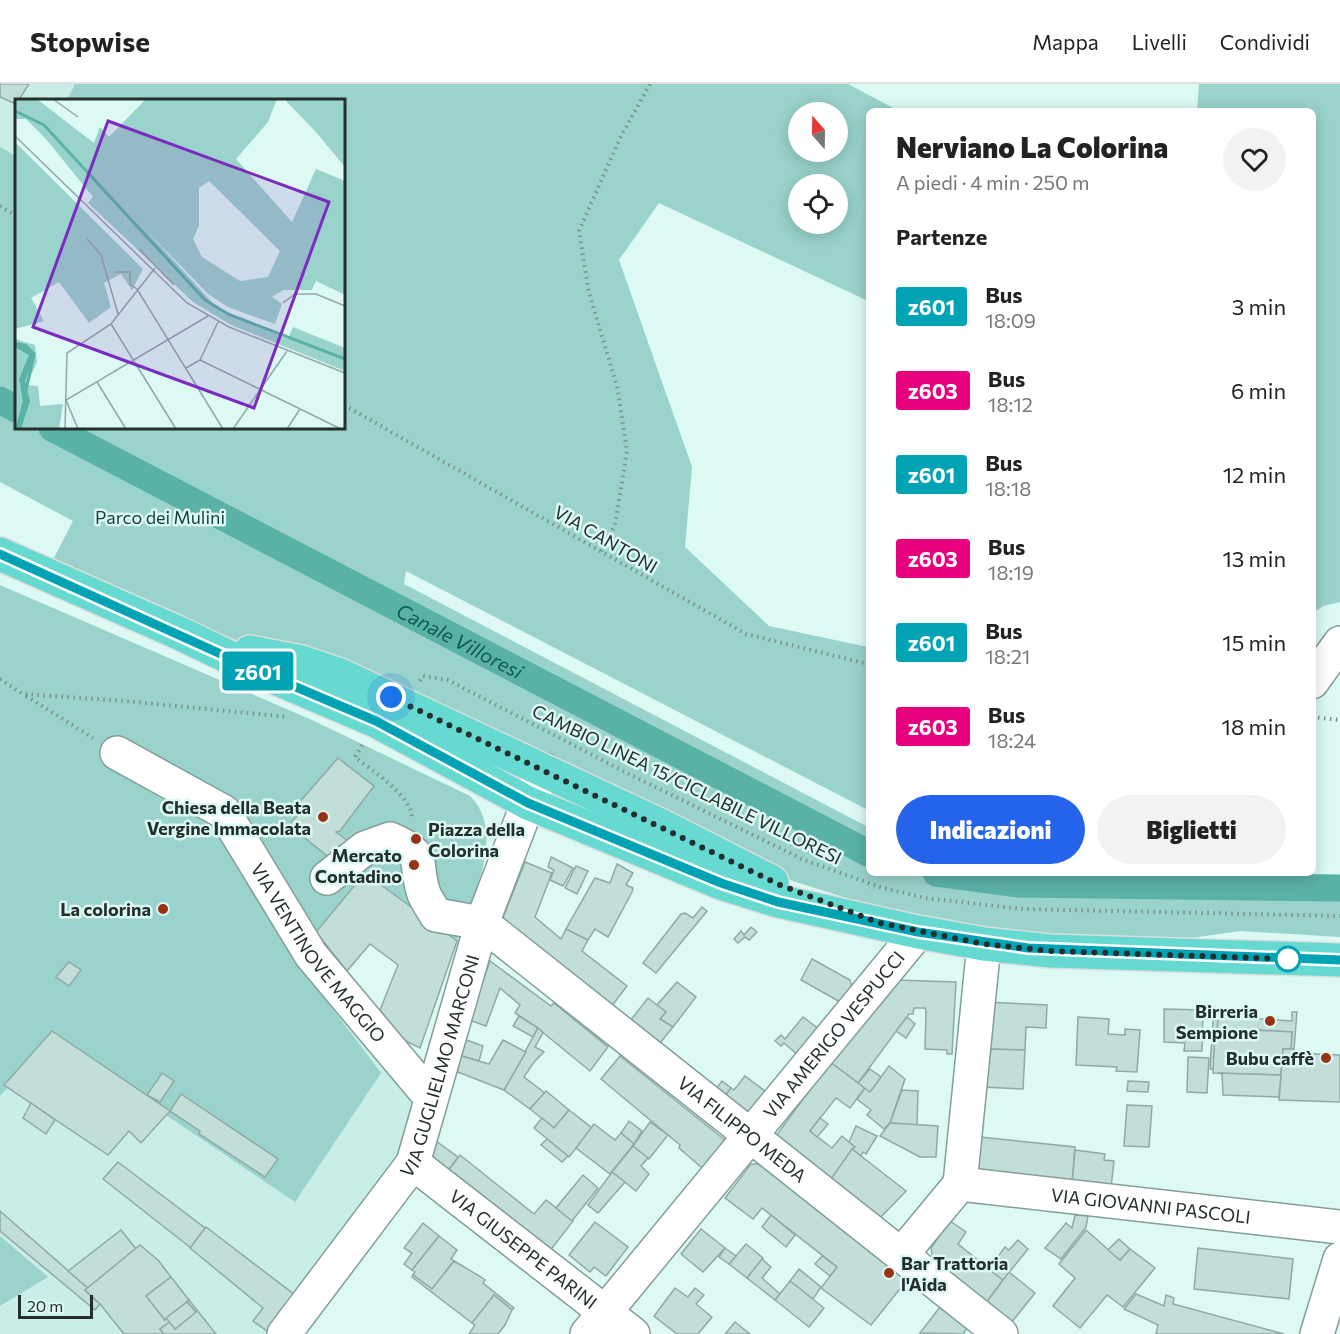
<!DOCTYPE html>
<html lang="it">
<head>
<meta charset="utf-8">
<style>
  :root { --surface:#fff; --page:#f2f2f2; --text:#222; --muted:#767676; --line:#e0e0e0; --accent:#2563eb }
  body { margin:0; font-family:Commissioner,sans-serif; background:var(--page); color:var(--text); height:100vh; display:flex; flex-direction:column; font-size:22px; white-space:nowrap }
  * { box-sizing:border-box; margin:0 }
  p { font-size:20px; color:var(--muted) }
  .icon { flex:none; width:33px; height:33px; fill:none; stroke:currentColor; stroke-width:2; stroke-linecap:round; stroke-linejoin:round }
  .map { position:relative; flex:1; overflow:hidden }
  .details { position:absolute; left:866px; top:24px; width:450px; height:768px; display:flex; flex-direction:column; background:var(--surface); border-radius:9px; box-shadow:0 3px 15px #0003 }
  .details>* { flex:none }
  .badge { padding:0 12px; border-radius:4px; font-size:21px; line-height:39px }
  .needle { width:39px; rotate:340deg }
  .controls { position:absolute; left:788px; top:18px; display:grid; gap:12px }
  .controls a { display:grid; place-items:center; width:60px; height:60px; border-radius:50%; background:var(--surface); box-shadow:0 3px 15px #0003; font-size:30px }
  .scale { position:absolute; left:18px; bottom:15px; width:75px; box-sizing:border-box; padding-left:6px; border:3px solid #242f2d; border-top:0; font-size:16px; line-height:21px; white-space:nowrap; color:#242f2d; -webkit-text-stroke:4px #dcf9f4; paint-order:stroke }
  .you { position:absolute; width:30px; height:30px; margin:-15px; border:4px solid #fff; border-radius:50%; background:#1a73e8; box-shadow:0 0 0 9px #1a73e833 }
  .map>.badge { position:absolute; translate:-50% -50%; box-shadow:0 0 0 3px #fff }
  h2 { padding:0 30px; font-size:22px; line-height:54px }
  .round { display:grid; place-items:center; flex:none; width:63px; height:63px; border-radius:32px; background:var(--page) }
  .headline { display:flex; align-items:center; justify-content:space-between; height:102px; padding:0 30px }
  h1 { font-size:28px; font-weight:800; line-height:45px }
  .primary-button { display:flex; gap:12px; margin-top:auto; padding:12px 30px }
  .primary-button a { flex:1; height:69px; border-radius:36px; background:var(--accent); color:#fff; font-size:24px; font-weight:800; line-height:69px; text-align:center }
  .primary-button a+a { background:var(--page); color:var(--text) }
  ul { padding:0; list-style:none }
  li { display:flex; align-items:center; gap:18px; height:84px; padding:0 30px }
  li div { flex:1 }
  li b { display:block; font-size:22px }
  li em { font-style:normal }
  li .badge { min-width:66px; font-weight:700; text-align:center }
  header { display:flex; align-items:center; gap:36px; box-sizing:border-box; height:84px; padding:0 30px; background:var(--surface); border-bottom:2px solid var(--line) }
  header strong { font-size:28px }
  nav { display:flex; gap:33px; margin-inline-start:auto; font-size:21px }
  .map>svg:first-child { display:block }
  .built { fill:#c8eee7 }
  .green { fill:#99d3cb; fill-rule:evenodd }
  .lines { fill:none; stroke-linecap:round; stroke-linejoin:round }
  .canal { stroke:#5ab2a7; stroke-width:27 }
  .building { fill:#c2ded9; stroke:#8faaa6; stroke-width:1.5 }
  .minor-casing { stroke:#839e9a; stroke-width:36 }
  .major-casing { stroke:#dcdedd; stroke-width:36 }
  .path { stroke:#7d918d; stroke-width:4; stroke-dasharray:1.5 4.5; stroke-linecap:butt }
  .minor { stroke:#fff; stroke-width:33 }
  .major { stroke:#66d9d0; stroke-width:33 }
  .line-casing { stroke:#fff; stroke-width:14 }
  .line { stroke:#00a3b4; stroke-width:9 }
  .walk { stroke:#242f2d; stroke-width:6; stroke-dasharray:0 10.8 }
  .poi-dot { fill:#993116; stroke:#dcf9f4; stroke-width:2 }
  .stop-dot { fill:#fff; stroke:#00a3b4; stroke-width:3 }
  .labels { text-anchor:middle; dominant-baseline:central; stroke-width:5; stroke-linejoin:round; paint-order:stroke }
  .park-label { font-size:18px; fill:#153e39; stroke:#dcf9f4 }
  .street-label { font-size:18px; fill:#242f2d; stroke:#dcf9f4 }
  .poi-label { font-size:18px; font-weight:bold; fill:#242f2d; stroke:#dcf9f4; text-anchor:end }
  .water-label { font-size:20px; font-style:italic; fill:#105b53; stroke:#dcf9f4 }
  .inset-river { fill:none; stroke:#5ab2a7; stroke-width:3 }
  .inset-road { fill:none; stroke:#92a8a4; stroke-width:1.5 }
  .view { fill:#7b2cbf; fill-opacity:0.15; stroke:#7b2cbf; stroke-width:3 }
  .inset-edge { fill:none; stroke:#242f2d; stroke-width:3 }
</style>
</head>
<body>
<header>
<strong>Stopwise</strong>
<nav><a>Mappa</a><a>Livelli</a><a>Condividi</a></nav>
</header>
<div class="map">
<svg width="1340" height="1250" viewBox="0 0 1340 1250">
  <rect width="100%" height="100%" fill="#dcf9f4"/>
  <g class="built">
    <path d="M 0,0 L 75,0 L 67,16 L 16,16 L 16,72 L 0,63 Z"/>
    <path d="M 0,613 L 201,732 L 422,1027 L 409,1079 L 279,1250 L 0,1250 Z"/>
  </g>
  <g class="green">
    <path d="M 75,0 L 848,0 L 899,27 L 868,27 L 868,217 L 659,119 L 619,176 L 692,383 L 685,463 L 769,542 L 868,563 L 868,726 L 406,487 L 404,500 L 868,743 L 868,789 L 956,789 L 980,802 L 1340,812 L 1340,853 L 1240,847 L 1177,856 L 1055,851 L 973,843 L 871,822 L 762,787 L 53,476 L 73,437 L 0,398 L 0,63 L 16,72 L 16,344 L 344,344 L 344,16 L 67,16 ZM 798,28 L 837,28 L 837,68 L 798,68 ZM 798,100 L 837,100 L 837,140 L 798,140 Z"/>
    <path d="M 1199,0 L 1340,0 L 1340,518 L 1323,522 L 1313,529 L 1312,27 L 1197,27 Z"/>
    <path d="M 0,501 L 312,636 L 470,712 C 507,748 472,816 457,857 L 365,789 L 294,874 L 381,989 L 295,1118 L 52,954 L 0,1012 Z"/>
    <path d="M 0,1152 L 48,1193 L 0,1222 Z"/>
  </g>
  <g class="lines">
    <g class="canal">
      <path d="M 0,316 L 16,325"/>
      <path id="s1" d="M 52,344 L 868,769"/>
      <path d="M 936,789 L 1019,800 L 1340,804"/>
    </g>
  </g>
  <g class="building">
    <path d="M 0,0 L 29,0 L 16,20 L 0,13 Z"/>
    <path d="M 338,674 L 374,702 L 340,747 L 336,748 L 348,757 L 332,776 L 289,741 L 303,725 L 297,721 Z"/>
    <path d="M 551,773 L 573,784 L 563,802 L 550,796 L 554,786 L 548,783 Z"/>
    <path d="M 525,778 L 552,789 L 535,833 L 561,855 L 566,845 L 588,856 L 582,867 L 627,902 L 608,927 L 499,844 Z"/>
    <path d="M 617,780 L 633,789 L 626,801 L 633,804 L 632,808 L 608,853 L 595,845 L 588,856 L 566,845 L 595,794 L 610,799 Z"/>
    <path d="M 576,782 L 588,787 L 577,810 L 565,804 Z"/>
    <path d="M 365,789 L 457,857 L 420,964 L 404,956 L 380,926 L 398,881 L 370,860 L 347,887 L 316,848 Z"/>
    <path d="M 702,823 L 707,827 L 656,889 L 643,879 L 681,830 L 685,829 L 693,834 Z"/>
    <path d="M 751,843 L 757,848 L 749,856 L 745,853 L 738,859 L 734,855 L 741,847 L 744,851 Z"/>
    <path d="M 812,875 L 850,896 L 853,907 L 842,919 L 801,896 Z"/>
    <path d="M 490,877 L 551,922 L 554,919 L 608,963 L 590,987 L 535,942 L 515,929 L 520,921 L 500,904 L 486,942 L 469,936 Z"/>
    <path d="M 69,878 L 81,886 L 69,902 L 56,893 Z"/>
    <path d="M 895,896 L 956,898 L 952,970 L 947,970 L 947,966 L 925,965 L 926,927 L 925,924 L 914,924 L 913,930 L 909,930 L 858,999 L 830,978 Z"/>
    <path d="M 677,898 L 696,913 L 673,943 L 660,935 L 666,928 L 657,921 Z"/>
    <path d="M 648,914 L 666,928 L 660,935 L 673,943 L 656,964 L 626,942 Z"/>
    <path d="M 985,918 L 1047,921 L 1046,944 L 1026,943 L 1025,966 L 983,965 Z"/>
    <path d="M 1164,925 L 1203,926 L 1202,967 L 1184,967 L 1185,959 L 1164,958 Z"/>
    <path d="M 1292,928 L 1297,928 L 1294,965 L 1291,965 L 1292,948 L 1217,944 L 1217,932 L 1292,937 Z"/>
    <path d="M 519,932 L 538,944 L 533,953 L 513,942 Z"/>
    <path d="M 803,933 L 820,946 L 799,972 L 784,959 L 781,962 L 775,957 L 781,951 L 785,955 Z"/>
    <path d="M 907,933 L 915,940 L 906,954 L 896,947 Z"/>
    <path d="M 1078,933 L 1109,935 L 1108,950 L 1125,951 L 1125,945 L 1140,946 L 1137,988 L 1116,987 L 1117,983 L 1076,981 Z"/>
    <path d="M 1213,936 L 1218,936 L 1217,944 L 1214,985 L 1210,985 Z"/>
    <path d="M 538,944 L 543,949 L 535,963 L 544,968 L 534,978 L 524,993 L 545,1009 L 530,1025 L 504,1006 Z"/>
    <path d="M 1215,944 L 1292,948 L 1291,965 L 1283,965 L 1281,991 L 1213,989 Z"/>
    <path d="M 52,947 L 170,1027 L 141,1059 L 129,1047 L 108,1071 L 4,1001 Z"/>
    <path d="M 461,954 L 483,962 L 479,977 L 455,970 Z"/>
    <path d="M 503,956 L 526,968 L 504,1006 L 450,985 L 455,970 L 489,980 Z"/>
    <path d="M 983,965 L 1025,966 L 1023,1005 L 981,1003 Z"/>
    <path d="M 1283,965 L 1294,965 L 1294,969 L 1340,971 L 1340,1018 L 1279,1016 Z"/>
    <path d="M 620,972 L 731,1061 L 708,1089 L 679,1064 L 680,1061 L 601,995 Z"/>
    <path d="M 1188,973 L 1209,974 L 1207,1009 L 1187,1008 Z"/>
    <path d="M 830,978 L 865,1004 L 850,1024 L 836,1014 L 810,1047 L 832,1064 L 842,1052 L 855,1063 L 831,1095 L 776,1052 Z"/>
    <path d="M 889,982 L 905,995 L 890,1039 L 884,1045 L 867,1031 L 871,1026 L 857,1015 L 865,1004 L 870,1008 Z"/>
    <path d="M 870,985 L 881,993 L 870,1008 L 858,999 Z"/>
    <path d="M 162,989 L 174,997 L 160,1018 L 147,1011 Z"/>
    <path d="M 1218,989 L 1281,991 L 1279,1013 L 1223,1011 L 1222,990 Z"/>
    <path d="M 745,992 L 769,1010 L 748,1036 L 724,1013 L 731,1004 L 734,1006 Z"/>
    <path d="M 722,997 L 731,1004 L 724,1013 L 715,1006 Z"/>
    <path d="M 1128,997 L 1149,998 L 1148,1008 L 1127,1007 Z"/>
    <path d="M 902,1006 L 918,1007 L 917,1041 L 890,1039 Z"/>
    <path d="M 546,1007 L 569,1026 L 554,1044 L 530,1025 Z"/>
    <path d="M 181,1010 L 278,1075 L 265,1093 L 199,1050 L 200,1047 L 170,1027 Z"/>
    <path d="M 31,1019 L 55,1036 L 46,1050 L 23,1034 Z"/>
    <path d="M 1127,1021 L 1152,1022 L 1149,1063 L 1124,1062 Z"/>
    <path d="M 569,1026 L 592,1044 L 569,1073 L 534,1044 L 542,1034 L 554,1044 Z"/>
    <path d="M 820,1034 L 828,1040 L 817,1053 L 810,1047 Z"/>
    <path d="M 629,1037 L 642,1047 L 634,1060 L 621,1049 Z"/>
    <path d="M 650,1038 L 668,1051 L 649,1075 L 633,1062 Z"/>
    <path d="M 890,1039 L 938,1042 L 936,1073 L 920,1073 L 880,1052 Z"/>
    <path d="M 594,1040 L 615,1056 L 621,1049 L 634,1060 L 610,1090 L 576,1064 Z"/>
    <path d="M 856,1042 L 877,1052 L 866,1070 L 863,1068 L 861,1072 L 852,1065 L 855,1063 L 849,1058 Z"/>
    <path d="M 429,1052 L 458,1073 L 445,1091 L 424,1068 Z"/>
    <path d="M 980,1053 L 1075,1063 L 1072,1100 L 978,1091 Z"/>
    <path d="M 547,1055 L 568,1072 L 562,1078 L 541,1061 Z"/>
    <path d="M 633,1062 L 648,1074 L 641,1082 L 649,1090 L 636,1107 L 612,1088 Z"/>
    <path d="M 852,1065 L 906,1107 L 880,1134 L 831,1095 Z"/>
    <path d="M 1075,1066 L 1105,1070 L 1104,1076 L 1114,1077 L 1111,1104 L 1072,1100 Z"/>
    <path d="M 460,1071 L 534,1130 L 546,1116 L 573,1137 L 546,1172 L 445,1091 Z"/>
    <path d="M 118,1078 L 205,1144 L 191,1164 L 103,1095 Z"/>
    <path d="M 751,1080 L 759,1080 L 907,1196 L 871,1241 L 821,1204 L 837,1183 L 762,1124 L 753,1135 L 725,1114 Z"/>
    <path d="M 612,1088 L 625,1098 L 598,1129 L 588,1121 Z"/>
    <path d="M 583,1091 L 598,1104 L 572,1137 L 556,1124 Z"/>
    <path d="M 0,1127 L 88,1204 L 85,1206 L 100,1220 L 95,1226 L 0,1147 Z"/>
    <path d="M 771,1131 L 795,1151 L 786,1163 L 762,1143 Z"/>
    <path d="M 1075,1131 L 1088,1132 L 1086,1143 L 1061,1175 L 1045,1164 L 1066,1139 L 1072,1144 Z"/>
    <path d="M 950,1137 L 966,1148 L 958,1160 L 1003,1196 L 986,1219 L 933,1176 L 931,1164 Z"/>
    <path d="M 595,1138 L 628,1163 L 606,1192 L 594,1183 L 590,1188 L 569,1171 Z"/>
    <path d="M 423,1139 L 439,1152 L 412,1186 L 404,1180 L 412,1169 L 404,1164 Z"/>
    <path d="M 206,1143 L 295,1211 L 267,1247 L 253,1237 L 263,1224 L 190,1164 Z"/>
    <path d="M 701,1145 L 725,1164 L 703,1188 L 681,1170 Z"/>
    <path d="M 121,1146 L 136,1165 L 88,1204 L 68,1187 Z"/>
    <path d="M 1086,1146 L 1120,1176 L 1130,1165 L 1155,1184 L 1123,1223 L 1107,1211 L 1080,1244 L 1053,1222 L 1075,1194 L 1059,1180 Z"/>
    <path d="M 439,1152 L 457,1166 L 451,1175 L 454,1177 L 432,1205 L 413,1191 L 415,1188 L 412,1186 Z"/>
    <path d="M 1119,1155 L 1130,1165 L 1120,1176 L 1108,1166 Z"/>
    <path d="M 1018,1156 L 1028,1165 L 1003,1196 L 989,1185 L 1005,1163 L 1009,1166 Z"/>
    <path d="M 746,1160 L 763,1174 L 747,1194 L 729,1180 Z"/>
    <path d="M 140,1161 L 158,1176 L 171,1193 L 146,1212 L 165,1236 L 167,1234 L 170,1238 L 160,1245 L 164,1250 L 124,1250 L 100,1220 L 85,1206 Z"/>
    <path d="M 725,1164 L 736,1172 L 729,1180 L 719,1173 Z"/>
    <path d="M 1198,1164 L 1293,1175 L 1289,1215 L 1194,1205 Z"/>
    <path d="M 822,1172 L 837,1183 L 830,1192 L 815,1180 Z"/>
    <path d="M 762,1175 L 771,1183 L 762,1194 L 780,1210 L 775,1216 L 747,1194 Z"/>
    <path d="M 454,1177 L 481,1193 L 485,1196 L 483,1199 L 514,1224 L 512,1226 L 494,1211 L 472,1239 L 412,1193 L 413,1191 L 432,1205 Z"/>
    <path d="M 799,1185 L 821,1203 L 813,1215 L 790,1197 Z"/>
    <path d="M 1009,1188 L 1035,1209 L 1011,1239 L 986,1219 Z"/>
    <path d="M 171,1193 L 189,1216 L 165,1236 L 146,1212 Z"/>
    <path d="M 790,1197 L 824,1224 L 809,1243 L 775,1216 Z"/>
    <path d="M 675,1204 L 688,1213 L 695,1204 L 704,1211 L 696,1220 L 712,1233 L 698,1250 L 677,1250 L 654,1232 Z"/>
    <path d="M 1136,1210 L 1164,1222 L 1166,1211 L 1174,1214 L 1173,1220 L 1284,1250 L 1156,1250 L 1158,1241 L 1124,1225 Z"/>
    <path d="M 494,1211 L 512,1226 L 505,1241 L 498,1250 L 469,1250 L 475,1241 L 472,1239 Z"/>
    <path d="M 189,1216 L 216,1250 L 164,1250 L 160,1245 L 170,1238 L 175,1245 L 196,1228 L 187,1218 Z"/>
    <path d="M 187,1218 L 196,1228 L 175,1245 L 166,1234 Z"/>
    <path d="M 940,1223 L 967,1244 L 963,1250 L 920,1249 Z"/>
    <path d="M 735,1238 L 750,1250 L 725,1250 Z"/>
  </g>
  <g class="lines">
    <defs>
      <g id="minor">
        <path d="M 1312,598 L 1340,559"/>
        <path id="s2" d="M 117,669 L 224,728 L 311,871 L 431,1014"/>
        <path id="s3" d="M 327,794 L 365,764 L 390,755 C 429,771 413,778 424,810 C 427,817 432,824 436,831 L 482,839 L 1001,1250"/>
        <path id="s4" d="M 413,1079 L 633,1250"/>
        <path id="s5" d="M 960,1100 L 1340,1143"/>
        <path d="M 902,1170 L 960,1100 L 984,860"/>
        <path id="s6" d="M 284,1250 L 413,1079 L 482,839 L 528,719 L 544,686"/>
        <path id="s7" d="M 587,1250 L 918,848"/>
        <path d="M 1317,1250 L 1340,1175"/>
      </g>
      <g id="major">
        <path d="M 0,470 L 181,550 L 256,586 L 376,637 L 528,719 L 721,799 L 778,817 L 918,848 L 984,860 L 1050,867 L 1340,876"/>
        <path d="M 250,568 L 301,578 L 340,591 L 666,744 L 772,798"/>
      </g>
    </defs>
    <use href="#minor" class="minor-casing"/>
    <use href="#major" class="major-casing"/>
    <g class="path">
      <path d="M 0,122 L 16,132"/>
      <path d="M 344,321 L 746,550 L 868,580"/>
      <path d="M 601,467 L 615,441 L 627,367 L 617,302 L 589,209 L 579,147 L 620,54 L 650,0"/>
      <path d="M 0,595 L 23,610 L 125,617 L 288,633"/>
      <path d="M 420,597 L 423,592 L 448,596 L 629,690 L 804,776 L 880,803 L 925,814 L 1023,825 L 1340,832"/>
      <path d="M 26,612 L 93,654"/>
      <path d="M 1312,633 L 1340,636"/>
      <path d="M 362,661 L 355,673 C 370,685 413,713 412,734"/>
    </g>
    <use href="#minor" class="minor"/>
    <use href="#major" class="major"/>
  </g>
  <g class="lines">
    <defs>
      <path id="line" d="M 0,470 L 256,586 L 376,637 L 528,719 L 721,799 L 778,818 L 918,848 L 1028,864 L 1340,876"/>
    </defs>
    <use href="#line" class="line-casing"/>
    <use href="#line" class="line"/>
    <path class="walk" d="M 391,613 L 780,801 L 880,839 L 984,860 L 1050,867 L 1288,875"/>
  </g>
  <g class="poi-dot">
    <circle cx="323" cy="733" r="6"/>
    <circle cx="416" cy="755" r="6"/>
    <circle cx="414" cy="781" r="6"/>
    <circle cx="163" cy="825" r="6"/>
    <circle cx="1270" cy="937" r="6"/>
    <circle cx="1326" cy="974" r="6"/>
    <circle cx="889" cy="1189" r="6"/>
  </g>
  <circle class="stop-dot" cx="1288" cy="875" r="12"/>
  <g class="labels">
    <g class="park-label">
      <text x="160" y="433">Parco dei Mulini</text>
    </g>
    <g class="street-label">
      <text transform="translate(606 455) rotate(30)">VIA CANTONI</text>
      <text transform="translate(687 700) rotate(26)">CAMBIO LINEA 15/CICLABILE VILLORESI</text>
      <text stroke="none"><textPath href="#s2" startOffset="292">VIA VENTINOVE MAGGIO</textPath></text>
      <text stroke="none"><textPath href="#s7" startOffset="388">VIA AMERIGO VESPUCCI</textPath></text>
      <text stroke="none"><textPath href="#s6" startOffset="315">VIA GUGLIELMO MARCONI</textPath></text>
      <text stroke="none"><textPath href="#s3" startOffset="548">VIA FILIPPO MEDA</textPath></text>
      <text stroke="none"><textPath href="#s5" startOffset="192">VIA GIOVANNI PASCOLI</textPath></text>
      <text stroke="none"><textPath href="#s4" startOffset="140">VIA GIUSEPPE PARINI</textPath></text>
    </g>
    <g class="poi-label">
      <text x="311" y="723">Chiesa della Beata<tspan x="311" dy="21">Vergine Immacolata</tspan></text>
      <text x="428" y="745" text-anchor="start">Piazza della<tspan x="428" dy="21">Colorina</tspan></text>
      <text x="402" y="771">Mercato<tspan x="402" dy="21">Contadino</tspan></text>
      <text x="151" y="825">La colorina</text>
      <text x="1258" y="927">Birreria<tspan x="1258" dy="21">Sempione</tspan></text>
      <text x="1314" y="974">Bubu caffè</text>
      <text x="901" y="1179" text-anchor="start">Bar Trattoria<tspan x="901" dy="21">l'Aida</tspan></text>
    </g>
    <g class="water-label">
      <text stroke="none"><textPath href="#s1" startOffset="460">Canale Villoresi</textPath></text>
    </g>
  </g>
  <g transform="translate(15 15)">
    <rect width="330" height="330" fill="#dcf9f4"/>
    <path d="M 0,0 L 23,1 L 79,44 L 85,28 L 94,38 L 131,0 L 262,0 L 253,23 L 221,60 L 277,123 L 301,70 L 330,82 L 330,196 L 301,182 L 297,191 L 268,191 L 257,198 L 267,205 L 260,225 L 213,208 L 193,195 L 129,129 L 206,213 L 273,240 L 278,228 L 330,249 L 330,272 L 216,226 L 178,203 L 73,104 L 78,98 L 31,40 L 11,20 L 0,20 ZM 194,82 L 265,152 L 253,178 L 225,182 L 187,158 L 178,140 L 184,127 L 184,89 ZM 269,0 L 330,0 L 330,68 L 300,32 ZM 0,43 L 128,170 L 117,191 L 106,175 L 89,184 L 96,208 L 74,224 L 44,183 L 16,199 L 29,222 L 0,230 ZM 0,240 L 20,246 L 22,263 L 12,286 L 23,287 L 25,307 L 48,305 L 44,330 L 0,330 Z" fill="#99d3cb" fill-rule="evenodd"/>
    <path d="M 0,243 L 11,245 L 20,255 L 10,282 L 15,302 L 6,330 L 0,330 L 8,302 L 4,280 L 14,256 L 0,248 Z" fill="#5ab2a7"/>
    <path class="inset-river" d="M 0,12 L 29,26 L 190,201 L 213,215 L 330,260M 0,246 L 11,247 L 19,255 L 10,296"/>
    <path class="inset-road" d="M 38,0 L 63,18M 0,37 L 172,204 L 214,228 L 330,274M 72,140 L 86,156 L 103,215M 124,150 L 159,186M 99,173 L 115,173 L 115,185 L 122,190 L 208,330M 268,204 L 280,195 L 301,195 L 330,207M 96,225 L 161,330M 185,261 L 326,330M 171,269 L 185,261 L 203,223M 82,283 L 111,330M 50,330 L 52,254 L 96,225 L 140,169M 63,330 L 51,301 L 193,217M 218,330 L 272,252M 272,330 L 285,310"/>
    <path class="view" d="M 93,22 L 314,103 L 239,309 L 18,228 Z"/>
    <rect width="330" height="330" class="inset-edge"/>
  </g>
</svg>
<div class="controls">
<a><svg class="needle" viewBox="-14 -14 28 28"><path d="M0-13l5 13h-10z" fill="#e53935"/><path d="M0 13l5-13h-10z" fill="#767676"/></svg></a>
<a><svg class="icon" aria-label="locate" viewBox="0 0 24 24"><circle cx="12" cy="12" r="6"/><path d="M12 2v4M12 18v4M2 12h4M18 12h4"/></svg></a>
</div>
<div class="scale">20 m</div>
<div class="you" style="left:391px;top:613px"></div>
<b class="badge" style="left:258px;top:587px;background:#00a3b4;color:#fff">z601</b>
<section class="details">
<div class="headline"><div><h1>Nerviano La Colorina</h1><p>A piedi · 4 min · 250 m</p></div><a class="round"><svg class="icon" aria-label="heart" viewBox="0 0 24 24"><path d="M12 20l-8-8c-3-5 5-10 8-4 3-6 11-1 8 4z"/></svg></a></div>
<h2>Partenze</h2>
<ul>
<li><span class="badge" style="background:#00a3b4;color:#fff">z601</span><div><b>Bus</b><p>18:09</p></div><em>3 min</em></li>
<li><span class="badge" style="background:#e6007e;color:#fff">z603</span><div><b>Bus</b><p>18:12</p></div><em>6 min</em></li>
<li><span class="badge" style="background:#00a3b4;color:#fff">z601</span><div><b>Bus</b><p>18:18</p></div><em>12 min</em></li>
<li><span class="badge" style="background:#e6007e;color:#fff">z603</span><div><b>Bus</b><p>18:19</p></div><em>13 min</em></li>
<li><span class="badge" style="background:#00a3b4;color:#fff">z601</span><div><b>Bus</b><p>18:21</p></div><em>15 min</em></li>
<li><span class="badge" style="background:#e6007e;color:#fff">z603</span><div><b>Bus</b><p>18:24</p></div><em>18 min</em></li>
</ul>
<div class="primary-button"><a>Indicazioni</a><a>Biglietti</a></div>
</section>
</div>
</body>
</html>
